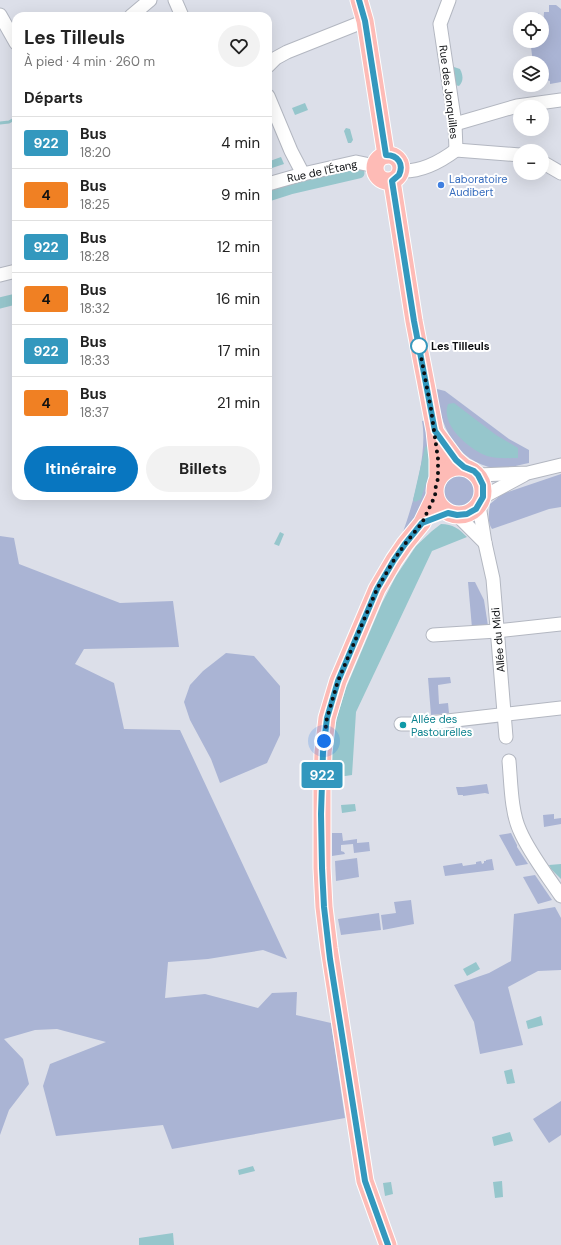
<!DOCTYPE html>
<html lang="fr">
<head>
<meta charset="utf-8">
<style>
  :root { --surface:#fff; --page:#f2f2f2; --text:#222; --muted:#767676; --line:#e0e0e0; --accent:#0876c0 }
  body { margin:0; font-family:"DM Sans",sans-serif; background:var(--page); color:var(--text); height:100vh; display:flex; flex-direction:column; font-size:15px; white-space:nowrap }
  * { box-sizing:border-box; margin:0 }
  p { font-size:13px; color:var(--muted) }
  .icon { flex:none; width:22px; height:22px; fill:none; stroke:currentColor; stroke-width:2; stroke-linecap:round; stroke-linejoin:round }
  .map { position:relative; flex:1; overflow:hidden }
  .side { position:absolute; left:12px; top:12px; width:260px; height:488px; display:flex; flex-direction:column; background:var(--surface); border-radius:12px; box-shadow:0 4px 16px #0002 }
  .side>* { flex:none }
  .badge { padding:0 8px; border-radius:3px; font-size:14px; line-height:26px }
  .tools { position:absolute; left:513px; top:12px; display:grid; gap:8px }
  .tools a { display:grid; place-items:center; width:36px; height:36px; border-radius:50%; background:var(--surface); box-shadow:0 4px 16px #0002; font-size:20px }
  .you { position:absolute; width:20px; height:20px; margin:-10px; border:3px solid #fff; border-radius:50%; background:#1a73e8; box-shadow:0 0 0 6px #1a73e833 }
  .map>.badge { position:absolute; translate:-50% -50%; box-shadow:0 0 0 2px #fff }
  h2 { padding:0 12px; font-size:15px; line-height:36px }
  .round { display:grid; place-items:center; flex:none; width:42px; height:42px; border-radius:21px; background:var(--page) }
  .head { display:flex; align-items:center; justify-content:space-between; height:68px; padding:0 12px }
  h1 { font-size:19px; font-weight:700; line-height:30px }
  .action { display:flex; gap:8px; margin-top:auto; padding:8px 12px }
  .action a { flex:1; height:46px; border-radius:24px; background:var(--accent); color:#fff; font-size:16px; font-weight:700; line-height:46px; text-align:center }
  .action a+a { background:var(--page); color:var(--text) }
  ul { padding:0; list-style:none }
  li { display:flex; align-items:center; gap:12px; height:52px; padding:0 12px; border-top:1px solid var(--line) }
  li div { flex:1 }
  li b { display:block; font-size:15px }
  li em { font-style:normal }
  li .badge { min-width:44px; font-weight:700; text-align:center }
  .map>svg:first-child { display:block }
  .green { fill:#aab4d4 }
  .water { fill:#96c6cc }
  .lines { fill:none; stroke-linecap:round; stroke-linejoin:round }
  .stream { stroke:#96c6cc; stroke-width:3 }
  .canal { stroke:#96c6cc; stroke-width:11 }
  .minor-casing { stroke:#b3b7c1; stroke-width:15 }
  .major-casing { stroke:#fff; stroke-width:19 }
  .minor { stroke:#fff; stroke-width:13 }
  .major { stroke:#febbb6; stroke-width:17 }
  .line-casing { stroke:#fff; stroke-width:9 }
  .line { stroke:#3398be; stroke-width:6 }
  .walk { stroke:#0c0e11; stroke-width:4; stroke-dasharray:0 7.2 }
  .shop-dot { fill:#3f7fe0; stroke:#fff; stroke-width:1.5 }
  .stop-dot { fill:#fff; stroke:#3398be; stroke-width:2 }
  .culture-dot { fill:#0f9aa8; stroke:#fff; stroke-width:1.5 }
  .labels { text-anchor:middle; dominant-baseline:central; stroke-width:4; stroke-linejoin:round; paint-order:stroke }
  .street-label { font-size:11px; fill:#0c0e11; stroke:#fff }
  .shop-label { font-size:11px; fill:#366cbe; stroke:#fff; text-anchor:start }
  .stop-label { font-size:11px; font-weight:bold; fill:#0c0e11; stroke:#fff; text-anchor:start }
  .culture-label { font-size:11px; fill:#0d838f; stroke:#fff; text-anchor:start }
</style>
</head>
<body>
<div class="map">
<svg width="561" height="1245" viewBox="0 0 561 1245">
  <rect width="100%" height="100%" fill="#dcdfe9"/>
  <g class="green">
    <path d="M 549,5 L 556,5 L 561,9 L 561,82 L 550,84 L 550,81 L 542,79 L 542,63 L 533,63 L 531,47 L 532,41 L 542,41 L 544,12 L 549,12 Z"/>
    <path d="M 539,13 L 540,19 L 525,19 L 524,15 Z"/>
    <path d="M 437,389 L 445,391 L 509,439 L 529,450 L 529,463 C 519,465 506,469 495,468 C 457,463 438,424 437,389 Z"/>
    <path d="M 427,420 L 435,469 L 429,483 L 425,507 L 402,535 C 413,504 428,453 422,421 Z"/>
    <circle cx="459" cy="491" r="18"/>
    <path d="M 561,474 L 561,507 L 549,509 L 492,529 C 487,522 489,512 490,504 L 502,494 Z"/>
    <path d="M 0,536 L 14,538 L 19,564 L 120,603 L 173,601 L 179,647 L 84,649 L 75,664 L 114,683 L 124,729 L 180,730 L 287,959 L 263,950 L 208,959 L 168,962 L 165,998 L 205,994 L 258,1008 L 272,993 L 297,992 L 296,1015 L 331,1023 L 345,1118 L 172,1149 L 163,1125 L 56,1136 L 43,1086 L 50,1064 L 106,1042 L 57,1029 L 35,1030 L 4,1039 L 23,1059 L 29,1084 L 9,1110 L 0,1135 Z"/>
    <path d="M 468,582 L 475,582 L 484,600 L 488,626 L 472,628 Z"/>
    <path d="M 226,653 L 254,656 L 280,686 L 280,735 L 267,763 L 220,783 L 211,759 L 190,720 L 184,702 L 190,685 L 203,671 Z"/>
    <path d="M 450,677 L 451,683 L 438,685 L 439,704 L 448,703 L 449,713 L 431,715 L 428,678 Z"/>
    <path d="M 487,784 L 489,794 L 485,793 L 463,796 L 463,795 L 458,795 L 456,787 L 463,787 Z"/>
    <path d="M 554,814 L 554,819 L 561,818 L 561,824 L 544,827 L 543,815 Z"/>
    <path d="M 332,833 L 342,833 L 343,841 L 357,839 L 357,843 L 369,842 L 370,851 L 354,853 L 353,844 L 341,845 L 341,851 L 344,852 L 345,854 L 332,856 Z"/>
    <path d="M 511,833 L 517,845 L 517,847 L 528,864 L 516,866 L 499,835 Z"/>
    <path d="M 357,858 L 359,877 L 336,881 L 335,861 Z"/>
    <path d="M 492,859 L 494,870 L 445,876 L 443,866 L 462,863 L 463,866 L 476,864 L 476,862 L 481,861 L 482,864 L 484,863 L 484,861 L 486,861 L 486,860 Z"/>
    <path d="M 535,875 L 552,900 L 538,904 L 523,877 Z"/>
    <path d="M 411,900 L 414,924 L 383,930 L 381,915 L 396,913 L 394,902 Z"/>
    <path d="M 555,907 L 561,918 L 561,970 L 538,971 L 508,987 L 523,1045 L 480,1054 L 474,1022 L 454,985 L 489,973 L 511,961 L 514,914 Z"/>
    <path d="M 379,913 L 381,930 L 341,935 L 338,919 Z"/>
    <path d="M 561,1101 L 561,1135 L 549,1143 L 533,1119 Z"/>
  </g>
  <g class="water">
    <path d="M 454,67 L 460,69 C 463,75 464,81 459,86 L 455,85 L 452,69 Z"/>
    <path d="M 305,103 L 308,110 L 295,115 L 292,108 Z"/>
    <path d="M 346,128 L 350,129 L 353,140 L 351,143 L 348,143 L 344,131 Z"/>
    <path d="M 281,157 L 284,164 L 272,168 L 270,161 Z"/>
    <path d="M 454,403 L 496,435 L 518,448 L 518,458 C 509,458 496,459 487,456 C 469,449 440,425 448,404 Z"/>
    <path d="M 427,446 C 437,458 425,486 421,499 L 415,502 L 413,500 L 425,447 Z"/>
    <path d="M 441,524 C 453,524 459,529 467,537 L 432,551 L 356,712 L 352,775 L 332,778 L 331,752 L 337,717 L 346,688 L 382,603 L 396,576 L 416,546 L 432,531 Z"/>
    <path d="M 280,532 L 284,534 L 279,546 L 274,544 Z"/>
    <path d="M 355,804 L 356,811 L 342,813 L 341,805 Z"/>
    <path d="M 561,864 L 561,879 L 551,869 L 549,865 Z"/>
    <path d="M 476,962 L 480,969 L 467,976 L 463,969 Z"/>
    <path d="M 541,1016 L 543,1025 L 528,1029 L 526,1021 Z"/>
    <path d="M 512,1069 L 515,1083 L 507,1084 L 504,1071 Z"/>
    <path d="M 510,1132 L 513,1141 L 494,1146 L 492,1137 Z"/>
    <path d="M 253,1166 L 255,1171 L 239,1175 L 238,1170 Z"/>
    <path d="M 502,1181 L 503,1197 L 495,1198 L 493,1182 Z"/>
    <path d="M 391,1182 L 393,1194 L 385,1196 L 383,1183 Z"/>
    <path d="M 173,1233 L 174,1245 L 139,1245 L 139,1238 Z"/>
  </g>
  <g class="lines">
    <path class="stream" d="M 0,123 L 9,122 L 16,118"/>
    <g class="canal">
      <path d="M 268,196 L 290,189 L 359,173"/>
      <path d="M 0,303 L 16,299"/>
    </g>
    <defs>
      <g id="minor">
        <path d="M 175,0 L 182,16"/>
        <path d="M 449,0 L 440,24 L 455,124 L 456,150"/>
        <path d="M 0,15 L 16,43"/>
        <path d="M 131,16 L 150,0"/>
        <path d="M 268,66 L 276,58 L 287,52 L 365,21"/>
        <path d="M 268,96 L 291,151 L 303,174"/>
        <path d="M 455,124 L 517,106 L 561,100"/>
        <path d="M 456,150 L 520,155"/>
        <path d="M 542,162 L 561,173"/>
        <path d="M 401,171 C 421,172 440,162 456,150"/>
        <path d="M 268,184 L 303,174 L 356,162 L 375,166"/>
        <path d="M 0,275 L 16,271"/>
        <path d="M 478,475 L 528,473 L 561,465"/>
        <path d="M 483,497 L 524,475"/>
        <path d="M 479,505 L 485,543 L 493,579 L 506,737"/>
        <path d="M 457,515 L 485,543"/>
        <path d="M 433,635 L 497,631 L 561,624"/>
        <path d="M 401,724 L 421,724 L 561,708"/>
        <path d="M 509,761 C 511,783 511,812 520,831 C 530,854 547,875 561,896"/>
      </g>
      <g id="major">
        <path d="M 359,0 L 365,21 L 386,155"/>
        <circle cx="388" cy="168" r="13"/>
        <path d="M 392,181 L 414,321 L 435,431 L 438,459 L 438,479"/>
        <path d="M 436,433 L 456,460 L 464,467"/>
        <circle cx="459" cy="491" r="24"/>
        <path d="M 388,1245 L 365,1181 L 329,948 L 324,907 L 322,868 L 322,789 L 323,752 L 327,718 L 338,681 L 377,589 L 394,560 L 405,544 L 422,523 L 435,496"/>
      </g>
    </defs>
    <use href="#minor" class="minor-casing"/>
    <use href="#major" class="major-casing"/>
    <use href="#minor" class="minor"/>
    <use href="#major" class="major"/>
  </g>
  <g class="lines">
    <defs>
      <path id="line" d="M 359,0 L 365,21 L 386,155 C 398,155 404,164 399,175 L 392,181 L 414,321 L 434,426 L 435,431 L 456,460 L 464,467 L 474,471 L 478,475 L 483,485 L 483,497 L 476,509 L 467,514 L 457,515 L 448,513 L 422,523 L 405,544 L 394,560 L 377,589 L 338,681 L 327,718 L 323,752 L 321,814 L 322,868 L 324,907 L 330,959 L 365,1181 L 388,1245"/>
    </defs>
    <use href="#line" class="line-casing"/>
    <use href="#line" class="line"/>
    <path class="walk" d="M 324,741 L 327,718 L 338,681 L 377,589 L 394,560 L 405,544 L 422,523 L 435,496 L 436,484 L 438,479 L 438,459 L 431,409 L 419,346"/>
  </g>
  <circle class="shop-dot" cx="441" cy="185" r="4"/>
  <circle class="stop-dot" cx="419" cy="346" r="8"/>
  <circle class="culture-dot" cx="403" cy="725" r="4"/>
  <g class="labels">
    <g class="street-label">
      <text transform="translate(449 92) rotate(83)">Rue des Jonquilles</text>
      <text transform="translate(322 171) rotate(-12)">Rue de l'Étang</text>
      <text transform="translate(498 640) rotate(-95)">Allée du Midi</text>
    </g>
    <g class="shop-label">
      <text x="449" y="179">Laboratoire<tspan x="449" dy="13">Audibert</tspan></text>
    </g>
    <g class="stop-label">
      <text x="431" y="346">Les Tilleuls</text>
    </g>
    <g class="culture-label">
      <text x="411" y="719">Allée des<tspan x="411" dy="13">Pastourelles</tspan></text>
    </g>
  </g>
</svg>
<div class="tools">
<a><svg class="icon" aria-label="locate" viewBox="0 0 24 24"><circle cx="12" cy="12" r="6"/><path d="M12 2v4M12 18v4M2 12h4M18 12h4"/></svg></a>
<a><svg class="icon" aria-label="layers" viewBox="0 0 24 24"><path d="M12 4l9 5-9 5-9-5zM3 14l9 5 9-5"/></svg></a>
<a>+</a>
<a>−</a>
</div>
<div class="you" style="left:324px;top:741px"></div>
<b class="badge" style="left:322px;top:775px;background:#3398be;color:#fff">922</b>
<section class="side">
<div class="head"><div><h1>Les Tilleuls</h1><p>À pied · 4 min · 260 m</p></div><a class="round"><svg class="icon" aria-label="heart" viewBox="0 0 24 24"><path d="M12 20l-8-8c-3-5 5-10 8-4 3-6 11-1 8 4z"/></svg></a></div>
<h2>Départs</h2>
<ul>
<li><span class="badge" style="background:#3398be;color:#fff">922</span><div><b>Bus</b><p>18:20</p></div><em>4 min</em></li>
<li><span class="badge" style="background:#f08023;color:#111">4</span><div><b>Bus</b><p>18:25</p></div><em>9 min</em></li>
<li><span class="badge" style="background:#3398be;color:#fff">922</span><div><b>Bus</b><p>18:28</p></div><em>12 min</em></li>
<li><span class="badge" style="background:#f08023;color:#111">4</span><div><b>Bus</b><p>18:32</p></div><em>16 min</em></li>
<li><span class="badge" style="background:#3398be;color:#fff">922</span><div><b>Bus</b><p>18:33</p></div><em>17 min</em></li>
<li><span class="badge" style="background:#f08023;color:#111">4</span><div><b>Bus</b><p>18:37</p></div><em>21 min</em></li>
</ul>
<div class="action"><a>Itinéraire</a><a>Billets</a></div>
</section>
</div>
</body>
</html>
